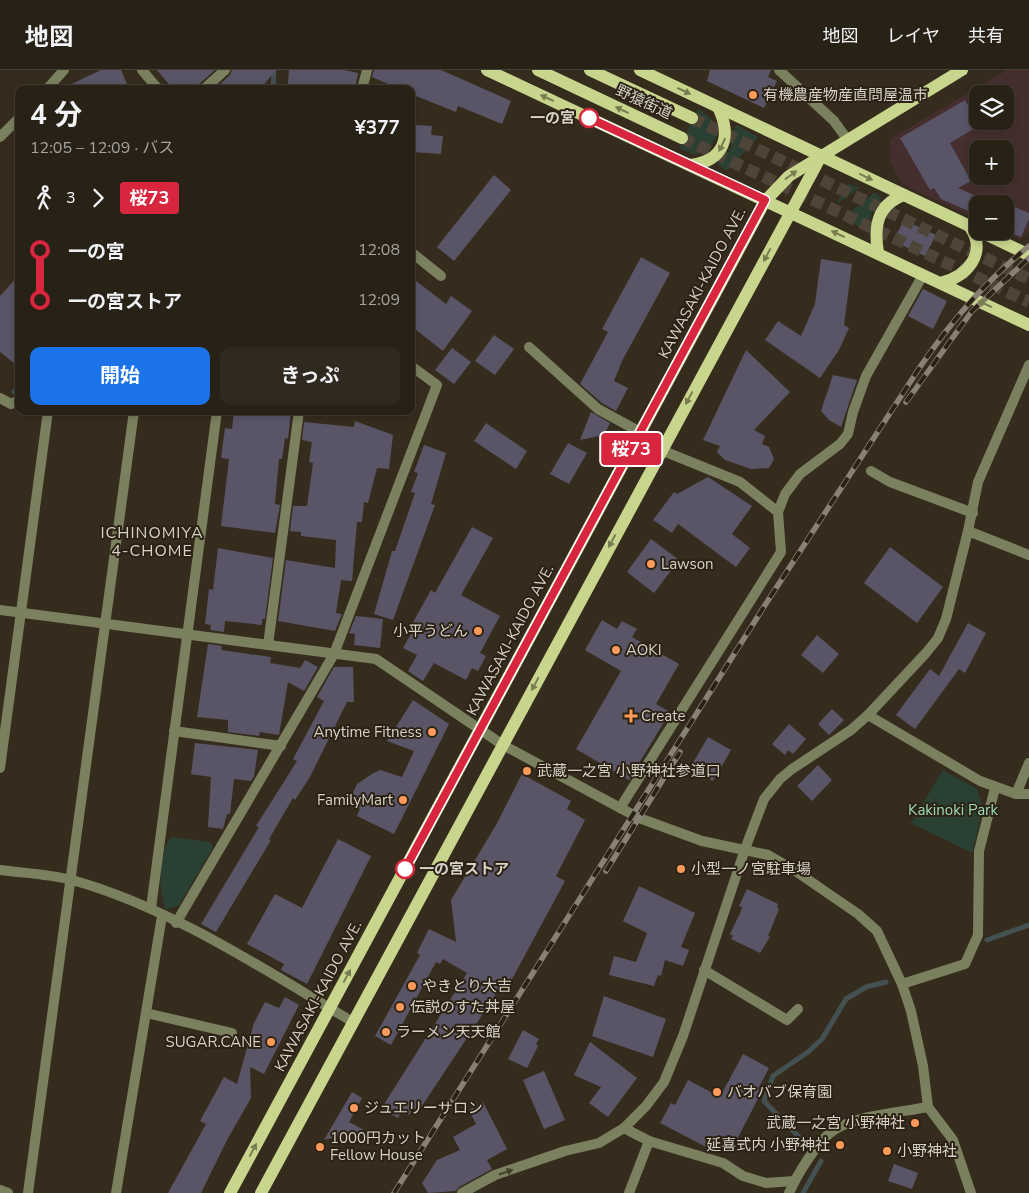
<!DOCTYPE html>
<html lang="ja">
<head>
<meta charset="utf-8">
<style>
  :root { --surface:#282116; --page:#30291f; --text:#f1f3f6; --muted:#a5a3a1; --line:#443e35; --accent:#1a73e8 }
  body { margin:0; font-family:"Nunito Sans","Noto Sans JP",sans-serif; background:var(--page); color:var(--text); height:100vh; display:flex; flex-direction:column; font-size:19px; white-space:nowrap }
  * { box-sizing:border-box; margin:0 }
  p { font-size:16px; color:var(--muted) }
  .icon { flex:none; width:28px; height:28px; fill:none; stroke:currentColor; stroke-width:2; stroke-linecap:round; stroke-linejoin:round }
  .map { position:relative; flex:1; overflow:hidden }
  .side { position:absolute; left:15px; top:15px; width:400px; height:330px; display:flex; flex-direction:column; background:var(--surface); border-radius:10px; box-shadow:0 2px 8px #0003,0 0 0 1px var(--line) }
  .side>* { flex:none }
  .badge { padding:0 10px; border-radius:4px; font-size:18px; line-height:32px }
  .fabs { position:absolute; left:969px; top:15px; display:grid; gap:10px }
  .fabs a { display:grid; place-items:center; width:45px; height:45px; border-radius:10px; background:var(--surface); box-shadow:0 2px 8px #0003,0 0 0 1px var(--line); font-size:25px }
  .map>.badge { position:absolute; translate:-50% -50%; box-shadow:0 0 0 2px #fff }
  .legs { display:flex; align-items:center; gap:8px; height:55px; padding:0 15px; font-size:16px }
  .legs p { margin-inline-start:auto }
  .head { display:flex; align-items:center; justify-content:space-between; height:85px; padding:0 15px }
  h1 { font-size:28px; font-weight:700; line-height:38px }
  .primary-button { display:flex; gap:10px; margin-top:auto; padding:10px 15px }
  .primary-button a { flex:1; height:58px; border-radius:10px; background:var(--accent); color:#fff; font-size:20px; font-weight:700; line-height:58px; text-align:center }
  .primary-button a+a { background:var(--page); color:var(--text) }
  ul { padding:0 15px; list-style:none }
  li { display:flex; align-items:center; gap:18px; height:50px; font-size:19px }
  li i { display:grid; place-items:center; width:8px; height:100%; margin:0 6px; background:currentColor }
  li i::after { content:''; width:12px; height:12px; margin:-6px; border:4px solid; border-radius:50%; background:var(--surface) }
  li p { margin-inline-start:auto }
  li:first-child i { background:linear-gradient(#0000 50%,currentColor 0) }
  li:last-child i { background:linear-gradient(currentColor 50%,#0000 0) }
  header { display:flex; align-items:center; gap:30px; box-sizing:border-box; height:70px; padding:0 25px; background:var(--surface); border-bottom:1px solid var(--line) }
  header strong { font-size:24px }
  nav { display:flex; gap:28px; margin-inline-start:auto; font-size:18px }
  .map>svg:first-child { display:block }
  .industrial { fill:#442f2e; fill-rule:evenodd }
  .green { fill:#2a4033 }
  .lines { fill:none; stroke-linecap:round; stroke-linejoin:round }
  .stream { stroke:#435152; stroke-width:5 }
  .building { fill:#595567 }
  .primary-tunnel { stroke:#4e4538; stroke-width:12; stroke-dasharray:12 6; stroke-linecap:butt }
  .street { stroke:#7b815f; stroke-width:10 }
  .primary { stroke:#c8d58d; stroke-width:12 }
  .rail-casing { stroke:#898176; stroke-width:5.5 }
  .rail { stroke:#2c2214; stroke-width:4; stroke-dasharray:11; stroke-linecap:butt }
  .oneway { fill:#7a7c50 }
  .oneway2 { fill:#443e2a }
  .line-1-casing { stroke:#fff; stroke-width:11 }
  .line-1 { stroke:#d7263d; stroke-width:8 }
  .poi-dot { fill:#ff9b5a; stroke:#2c2214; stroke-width:2 }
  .stop-1-dot { fill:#fff; stroke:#d7263d; stroke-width:2.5 }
  .labels { text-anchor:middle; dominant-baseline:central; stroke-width:4; stroke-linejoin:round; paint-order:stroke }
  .poi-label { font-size:15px; fill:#d7d1c8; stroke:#2c2214; text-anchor:start }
  .street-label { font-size:15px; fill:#d7d1c8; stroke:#2c2214 }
  .stop-label { font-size:15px; font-weight:bold; fill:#d7d1c8; stroke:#2c2214; text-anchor:end }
  .park-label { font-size:15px; fill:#9cdab4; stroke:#2c2214 }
  .neighbourhood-label { font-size:16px; letter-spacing:1px; fill:#d7d1c8; stroke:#2c2214 }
</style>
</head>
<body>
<header>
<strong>地図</strong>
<nav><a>地図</a><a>レイヤ</a><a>共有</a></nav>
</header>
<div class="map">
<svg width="1029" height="1123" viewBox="0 0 1029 1123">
  <rect width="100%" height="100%" fill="#362c1e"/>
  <path class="industrial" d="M 1007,0 L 1029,0 L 1029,162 L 1020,169 L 1003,161 L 1005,134 L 978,134 L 977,149 L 902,114 L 890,91 L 890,69 ZM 978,24 L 1005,24 L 1005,51 L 978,51 ZM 978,79 L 1005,79 L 1005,106 L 978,106 Z"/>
  <g class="green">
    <path d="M 698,39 C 723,53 723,76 694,85 L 679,78 Z"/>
    <path d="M 737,55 L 758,67 L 727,101 L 717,94 L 731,79 L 735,57 Z"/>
    <path d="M 849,114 L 859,118 L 837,134 L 844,117 Z"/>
    <path d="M 875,122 L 881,128 L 873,139 L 867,157 L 861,158 L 843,148 Z"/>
    <path d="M 943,700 L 977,719 L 983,738 L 972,783 L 911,753 Z"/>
    <path d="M 172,767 L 210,772 L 213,778 L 179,835 L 166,840 C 158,823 157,780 172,767 Z"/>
  </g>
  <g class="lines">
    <g class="stream">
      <path d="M 270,19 L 273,17 L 274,0"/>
      <path d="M 14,322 L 19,319"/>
      <path d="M 987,870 L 1029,855"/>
      <path d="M 803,1071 L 764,1031 L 773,1006 L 808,982 L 822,969 L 846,929 L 866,917 L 886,912"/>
      <path d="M 803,1123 L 821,1091"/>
    </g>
  </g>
  <g class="building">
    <path d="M 101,0 L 121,0 L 129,19 L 61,19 Z"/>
    <path d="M 157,0 L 215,0 L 199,14 L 197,19 L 173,19 Z"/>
    <path d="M 232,0 L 276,0 L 260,19 L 215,19 L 230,5 Z"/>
    <path d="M 289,0 L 344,0 L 358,3 L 355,19 L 318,19 L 318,17 L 288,14 Z"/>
    <path d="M 374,0 L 441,0 L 511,31 L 502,54 L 458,36 L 456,42 L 411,24 L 411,19 L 400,19 L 372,7 Z"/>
    <path d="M 710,0 L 771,0 L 768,7 L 777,11 L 764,38 L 707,11 Z"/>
    <path d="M 965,30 L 980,55 L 950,73 L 971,111 L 958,118 L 978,127 L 978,145 L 941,129 L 934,118 L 930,120 L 900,68 Z"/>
    <path d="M 414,55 L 432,56 L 431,65 L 443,66 L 441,84 L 412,82 Z"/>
    <path d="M 494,105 L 511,120 L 454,191 L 437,177 Z"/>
    <path d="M 1005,133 L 1029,143 L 1029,149 L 1021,167 L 1005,160 Z"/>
    <path d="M 904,150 L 936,165 L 925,186 L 893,171 Z"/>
    <path d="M 641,187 L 670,203 L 622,291 L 614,311 L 628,318 L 616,341 L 602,333 L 580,314 L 608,262 L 602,259 Z"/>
    <path d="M 821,189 L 852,194 L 844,255 L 849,258 L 839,280 L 820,308 L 765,270 L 778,251 L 801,266 L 815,234 Z"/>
    <path d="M 19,205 L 19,297 L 0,282 L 0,226 Z"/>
    <path d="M 411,207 L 446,234 L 451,226 L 472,241 L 443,281 L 411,256 Z"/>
    <path d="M 923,219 L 947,231 L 933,259 L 908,246 Z"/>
    <path d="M 494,265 L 514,279 L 495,305 L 475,291 Z"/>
    <path d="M 452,278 L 471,292 L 454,314 L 435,300 Z"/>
    <path d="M 746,280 L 790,322 L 754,360 L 765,366 L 762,374 L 769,377 L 774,389 L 769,398 L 751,399 L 725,390 L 717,382 L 720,376 L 703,370 Z"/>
    <path d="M 833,305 L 857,310 L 841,357 L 829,350 L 821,341 Z"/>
    <path d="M 234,341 L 291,341 L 288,369 L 285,368 L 282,389 L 279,389 L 275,434 L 280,435 L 275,463 L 221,456 L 229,389 L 221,388 L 225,358 L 232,359 Z"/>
    <path d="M 591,342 L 610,353 L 604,365 L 580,370 Z"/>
    <path d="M 355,351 L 393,365 L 389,399 L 377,398 L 368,433 L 364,432 L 362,452 L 357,452 L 352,511 L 341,510 L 336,543 L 342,544 L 335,561 L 278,551 L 286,490 L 335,498 L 336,470 L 301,466 L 301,462 L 290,461 L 293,436 L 307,436 L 313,393 L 309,392 L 312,372 L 302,370 L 304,352 L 354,357 Z"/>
    <path d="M 486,353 L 527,381 L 516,399 L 474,371 Z"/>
    <path d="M 568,373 L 587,383 L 569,414 L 550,404 Z"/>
    <path d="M 424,375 L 446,383 L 431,434 L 435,435 L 393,550 L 374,544 L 392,481 L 395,481 L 415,423 L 411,422 L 418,403 L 414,402 Z"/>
    <path d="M 708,407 L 752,436 L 732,464 L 750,478 L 736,497 L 678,454 L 672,463 L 653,450 L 674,422 L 677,424 Z"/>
    <path d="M 472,457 L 493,468 L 461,525 L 500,546 L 480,583 L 486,586 L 478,601 L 472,598 L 466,610 L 434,593 L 423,611 L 408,601 L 417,585 L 403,578 L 415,557 L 411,556 L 431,520 L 435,523 Z"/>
    <path d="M 651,469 L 679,490 L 654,523 L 627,502 Z"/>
    <path d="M 890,477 L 943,517 L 917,553 L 864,513 Z"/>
    <path d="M 218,478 L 273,488 L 265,549 L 262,549 L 262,555 L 225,551 L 224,562 L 210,560 L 211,555 L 205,554 L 209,519 L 213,520 Z"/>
    <path d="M 356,546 L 383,549 L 380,578 L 354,575 L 355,564 L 349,563 Z"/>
    <path d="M 602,550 L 617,559 L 622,551 L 637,559 L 632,567 L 679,594 L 656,634 L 670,642 L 629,710 L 576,679 L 621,601 L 585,580 Z"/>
    <path d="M 968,553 L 986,563 L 965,603 L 959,599 L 915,659 L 896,645 L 930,599 L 939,606 Z"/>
    <path d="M 817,565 L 839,584 L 823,603 L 801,585 Z"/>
    <path d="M 208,574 L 222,576 L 221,580 L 271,587 L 270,593 L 300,598 L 305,590 L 318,597 L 304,621 L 288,612 L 279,665 L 260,662 L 259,666 L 228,662 L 228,650 L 197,647 Z"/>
    <path d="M 334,597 L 353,597 L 354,632 L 347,632 L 310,707 L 295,730 L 293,728 L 269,769 L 271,770 L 216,862 L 201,854 L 259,757 L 256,756 L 297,691 L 293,689 L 324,631 L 317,627 Z"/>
    <path d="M 413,630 L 449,654 L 394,764 L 357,746 L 360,739 L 348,734 L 357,714 L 372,704 L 380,700 L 402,707 L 414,681 L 387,671 Z"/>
    <path d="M 832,639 L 844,650 L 829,665 L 818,654 Z"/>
    <path d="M 789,654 L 806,669 L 793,684 L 788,680 L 785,685 L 772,674 Z"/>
    <path d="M 708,667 L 731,680 L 713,711 L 690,698 Z"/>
    <path d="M 195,673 L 258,680 L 254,706 L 251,711 L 234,709 L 230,744 L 227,744 L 223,759 L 208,757 L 211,707 L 191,704 Z"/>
    <path d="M 818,695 L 832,710 L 812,731 L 797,716 Z"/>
    <path d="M 522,704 L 571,731 L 567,739 L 585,750 L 556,806 L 565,811 L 504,924 L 498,921 L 418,1042 L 413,1038 L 409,1045 L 402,1041 L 398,1048 L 381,1039 L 467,903 L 443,889 L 440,894 L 436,892 L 391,975 L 375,966 L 420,885 L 417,883 L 429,859 L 456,872 L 451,830 L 496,755 Z"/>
    <path d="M 338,769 L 371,786 L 307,914 L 281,900 L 284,894 L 247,874 L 275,824 L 302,838 Z"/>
    <path d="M 639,816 L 695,843 L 681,877 L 689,880 L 683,896 L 665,890 L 661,906 L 658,905 L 654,916 L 609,905 L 614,886 L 636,892 L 647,863 L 623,851 Z"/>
    <path d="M 747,819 L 778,834 L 777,838 L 779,839 L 768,866 L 770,867 L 760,883 L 731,869 L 733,866 L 730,864 L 741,841 L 742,837 L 739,836 Z"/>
    <path d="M 604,926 L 666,949 L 653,987 L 592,966 Z"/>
    <path d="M 285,927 L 299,935 L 264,1004 L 250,997 L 251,1028 L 227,1070 L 201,1123 L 168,1123 L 206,1054 L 200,1051 L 224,1007 L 237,1014 L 254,953 L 265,932 L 279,938 Z"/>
    <path d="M 523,960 L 539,969 L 536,974 L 538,976 L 527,998 L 508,989 Z"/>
    <path d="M 590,972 L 637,1008 L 608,1047 L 589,1033 L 601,1017 L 574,1005 Z"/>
    <path d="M 743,984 L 769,998 L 758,1019 L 762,1021 L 731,1081 L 712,1071 L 708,1078 L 660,1053 L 671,1033 L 675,1035 L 688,1010 L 720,1027 Z"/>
    <path d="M 544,1001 L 565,1050 L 544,1059 L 523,1010 Z"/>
    <path d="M 352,1022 L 362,1028 L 349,1052 L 364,1060 L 324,1070 Z"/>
    <path d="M 483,1032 L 507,1079 L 487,1090 L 492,1099 L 459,1117 L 456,1121 L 428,1123 L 422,1113 L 437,1090 L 460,1080 L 453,1067 L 476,1054 L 469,1040 Z"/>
    <path d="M 894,1094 L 918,1103 L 912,1119 L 888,1111 Z"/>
  </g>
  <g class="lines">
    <g class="primary-tunnel">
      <path d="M 692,48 L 1029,209"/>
      <path d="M 682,68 L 1029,232"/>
    </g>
    <g class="street">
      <path d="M 142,0 L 158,19"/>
      <path d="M 779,0 L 834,51 L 847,69"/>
      <path d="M 47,19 L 64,0"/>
      <path d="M 204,19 L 225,0"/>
      <path d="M 362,19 L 367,0"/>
      <path d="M 0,67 L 19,48"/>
      <path d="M 411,182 L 441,206"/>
      <path d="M 529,277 L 598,339 L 640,362"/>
      <path d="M 0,328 L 11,334 L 19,330"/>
      <path d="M 661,380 L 740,412 L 778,442"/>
      <path d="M 871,401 L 890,412 L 973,443"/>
      <path d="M 968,461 L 1029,485"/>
      <path d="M 0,540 L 376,589 L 503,675 L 639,748 L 702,771 L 768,785 L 794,800 L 858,844 L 877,861 L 902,914 L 911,941 L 923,996 L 928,1037 L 953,1070 L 971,1123"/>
      <path d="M 268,575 L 299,341"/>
      <path d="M 868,645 L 980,711 L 1016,724 L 1029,724"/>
      <path d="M 174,661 L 281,676"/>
      <path d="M 0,698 L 48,341"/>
      <path d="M 1016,724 L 1029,693"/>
      <path d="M 620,738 L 781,482 L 778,442 L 785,424 L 800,404 L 840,374 L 848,364 L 853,342 L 866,306 L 923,205"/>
      <path d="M 0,800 C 23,803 49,804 72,810 C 170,837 265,900 353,952"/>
      <path d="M 151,838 L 217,341"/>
      <path d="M 176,853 L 334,584 L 437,315 L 411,296"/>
      <path d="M 704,900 L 787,950 L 798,939"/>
      <path d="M 902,914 L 965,894 L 978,865 L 979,781 L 995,718"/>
      <path d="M 146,943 L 232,963"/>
      <path d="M 624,1058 L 649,1071 L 723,1093 L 743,1106 L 766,1113 L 794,1111"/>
      <path d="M 0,1120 L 8,1123"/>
      <path d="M 28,1123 L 134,341"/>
      <path d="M 116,1123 L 162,846"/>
      <path d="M 462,1123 L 495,1105 L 565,1081 L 599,1073 L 624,1058 L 646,1036 L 664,1012 L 683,966 L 745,779 L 764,729 L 780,709 L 792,699 L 851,660 L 868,645 L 926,583 L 938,568 L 946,549 L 968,461 L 978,412 L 1029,295"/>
      <path d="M 629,1123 L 649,1071"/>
      <path d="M 789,1123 C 797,1105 817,1071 834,1060 C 861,1044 898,1043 928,1037"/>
    </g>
    <g class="primary">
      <path d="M 487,0 L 1029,255"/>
      <path d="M 538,0 L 682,68"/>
      <path d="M 590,0 L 692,48"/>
      <path d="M 640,0 L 978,160"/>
      <path d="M 690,95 C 725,91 732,66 718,37"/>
      <path d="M 979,161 L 1029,185"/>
      <path d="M 878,183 C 874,158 876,135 904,125"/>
      <path d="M 940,213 C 967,207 988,183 970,157"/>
      <path d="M 230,1123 L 765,131 L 789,106 L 962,0"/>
      <path d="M 261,1123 L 820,88"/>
    </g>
    <defs>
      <g id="rail">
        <path d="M 906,332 L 972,241 L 1029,188"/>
        <path d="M 606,801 L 680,682"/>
        <path d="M 394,1123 L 767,532 L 920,297 C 953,249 984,213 1029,176"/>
      </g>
    </defs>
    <use href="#rail" class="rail-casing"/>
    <use href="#rail" class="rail"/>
  </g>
  <defs><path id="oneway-solid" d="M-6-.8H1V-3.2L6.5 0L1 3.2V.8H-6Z" transform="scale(1.25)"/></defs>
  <g class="oneway">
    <use href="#oneway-solid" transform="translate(684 21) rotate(25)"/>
    <use href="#oneway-solid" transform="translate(547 28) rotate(-155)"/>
    <use href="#oneway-solid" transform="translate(622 40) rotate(-155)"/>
    <use href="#oneway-solid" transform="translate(722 75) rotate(115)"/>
    <use href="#oneway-solid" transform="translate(791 105) rotate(-36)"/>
    <use href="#oneway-solid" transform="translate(866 107) rotate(26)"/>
    <use href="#oneway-solid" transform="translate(838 164) rotate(-155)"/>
    <use href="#oneway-solid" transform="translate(767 185) rotate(118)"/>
    <use href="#oneway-solid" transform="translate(985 234) rotate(-155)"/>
    <use href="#oneway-solid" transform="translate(689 328) rotate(118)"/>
    <use href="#oneway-solid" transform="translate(612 471) rotate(118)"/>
    <use href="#oneway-solid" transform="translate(535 614) rotate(118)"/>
    <use href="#oneway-solid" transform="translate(347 906) rotate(-62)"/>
    <use href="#oneway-solid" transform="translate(253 1080) rotate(-62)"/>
  </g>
  <use class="oneway2" href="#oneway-solid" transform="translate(506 1102) rotate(-19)"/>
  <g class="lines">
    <defs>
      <path id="line-1" d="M 405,799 L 765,130 L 589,48"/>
    </defs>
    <use href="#line-1" class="line-1-casing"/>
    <use href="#line-1" class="line-1"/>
  </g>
  <g class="poi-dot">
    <circle cx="753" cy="25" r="5"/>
    <circle cx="651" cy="494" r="5"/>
    <circle cx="478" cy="561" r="5"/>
    <circle cx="616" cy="580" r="5"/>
    <path d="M628.5 638.5h5v5h5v5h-5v5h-5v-5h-5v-5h5z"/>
    <circle cx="432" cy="662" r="5"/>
    <circle cx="527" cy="701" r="5"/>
    <circle cx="403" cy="730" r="5"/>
    <circle cx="681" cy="799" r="5"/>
    <circle cx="412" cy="916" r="5"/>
    <circle cx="400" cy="937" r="5"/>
    <circle cx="386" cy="962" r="5"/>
    <circle cx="271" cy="972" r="5"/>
    <circle cx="717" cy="1022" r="5"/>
    <circle cx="354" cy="1038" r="5"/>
    <circle cx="915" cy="1053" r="5"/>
    <circle cx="840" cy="1075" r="5"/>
    <circle cx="320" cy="1077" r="5"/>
    <circle cx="887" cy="1081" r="5"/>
  </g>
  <g class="stop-1-dot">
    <circle cx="589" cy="48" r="9"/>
    <circle cx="405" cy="799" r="9"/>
  </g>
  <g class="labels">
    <g class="poi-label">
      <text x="763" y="25">有機農産物産直問屋温市</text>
      <text x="661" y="494">Lawson</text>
      <text x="468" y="561" text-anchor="end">小平うどん</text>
      <text x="626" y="580">AOKI</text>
      <text x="641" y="646">Create</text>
      <text x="422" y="662" text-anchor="end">Anytime Fitness</text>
      <text x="537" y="701">武蔵一之宮 小野神社参道口</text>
      <text x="393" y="730" text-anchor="end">FamilyMart</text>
      <text x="691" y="799">小型一ノ宮駐車場</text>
      <text x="422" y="916">やきとり大吉</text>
      <text x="410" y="937">伝説のすた丼屋</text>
      <text x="396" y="962">ラーメン天天館</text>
      <text x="261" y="972" text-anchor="end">SUGAR.CANE</text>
      <text x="727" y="1022">バオバブ保育園</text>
      <text x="364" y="1038">ジュエリーサロン</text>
      <text x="905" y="1053" text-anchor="end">武蔵一之宮 小野神社</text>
      <text x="330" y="1068">1000円カット<tspan x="330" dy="17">Fellow House</tspan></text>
      <text x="830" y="1075" text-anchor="end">延喜式内 小野神社</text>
      <text x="897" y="1081">小野神社</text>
    </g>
    <g class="street-label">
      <text transform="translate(644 32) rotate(25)">野猿街道</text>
      <text transform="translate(702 213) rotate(-62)">KAWASAKI-KAIDO AVE.</text>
      <text transform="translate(510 570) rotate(-62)">KAWASAKI-KAIDO AVE.</text>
      <text transform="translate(318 926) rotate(-62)">KAWASAKI-KAIDO AVE.</text>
    </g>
    <g class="stop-label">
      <text x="575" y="48">一の宮</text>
      <text x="419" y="799" text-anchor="start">一の宮ストア</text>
    </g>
    <g class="park-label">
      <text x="953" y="740">Kakinoki Park</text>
    </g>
    <g class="neighbourhood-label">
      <text x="152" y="463">ICHINOMIYA<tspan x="152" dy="18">4-CHOME</tspan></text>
    </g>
  </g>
</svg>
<div class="fabs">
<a><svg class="icon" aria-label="layers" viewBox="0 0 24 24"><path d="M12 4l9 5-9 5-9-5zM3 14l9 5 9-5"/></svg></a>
<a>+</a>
<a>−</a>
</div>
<b class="badge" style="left:631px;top:379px;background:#d7263d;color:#fff">桜73</b>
<section class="side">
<div class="head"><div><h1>4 分</h1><p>12:05 – 12:09 · バス</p></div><b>¥377</b></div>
<div class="legs"><svg class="icon" aria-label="walk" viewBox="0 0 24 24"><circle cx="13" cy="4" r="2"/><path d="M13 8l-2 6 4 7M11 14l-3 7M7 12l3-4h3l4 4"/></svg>3<svg class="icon" aria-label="forward" viewBox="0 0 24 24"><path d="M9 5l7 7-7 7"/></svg><b class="badge" style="background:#d7263d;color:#fff">桜73</b></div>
<ul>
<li><i style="color:#d7263d"></i><b>一の宮</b><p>12:08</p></li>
<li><i style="color:#d7263d"></i><b>一の宮ストア</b><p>12:09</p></li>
</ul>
<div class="primary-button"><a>開始</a><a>きっぷ</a></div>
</section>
</div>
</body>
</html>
